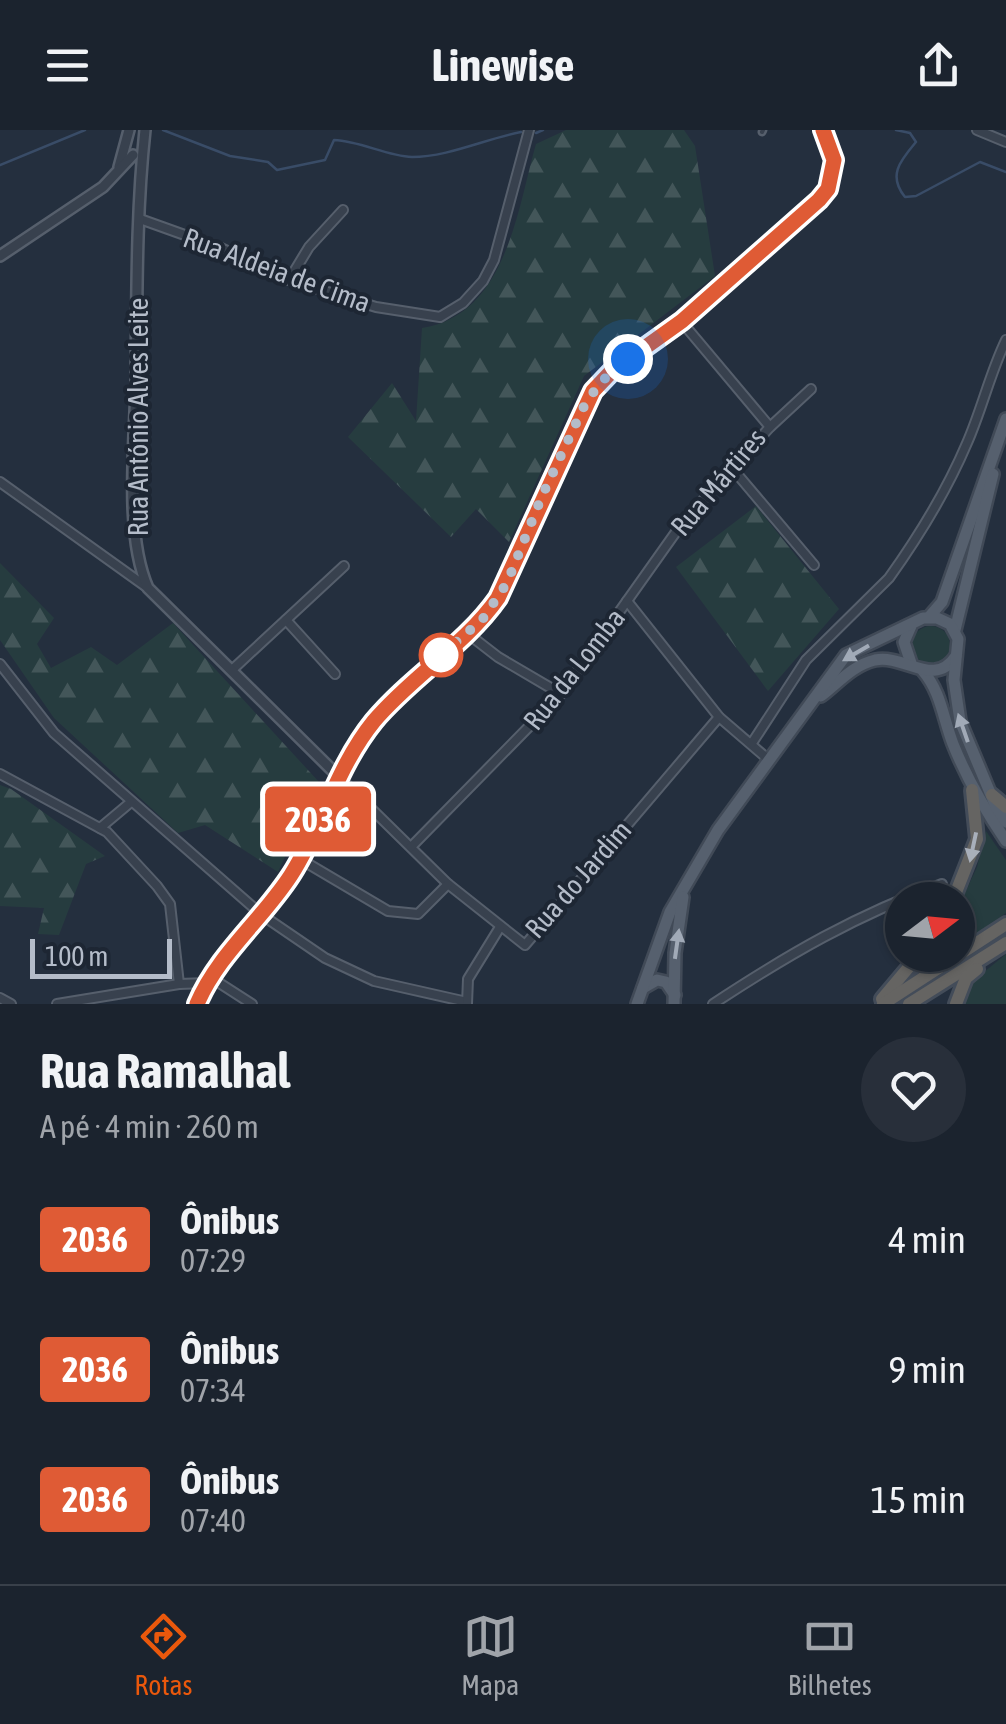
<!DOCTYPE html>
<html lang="pt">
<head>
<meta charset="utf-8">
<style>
  :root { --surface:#1b232e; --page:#282f3a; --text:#f1f3f6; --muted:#a0a4aa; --line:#39404a; --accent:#ea580c }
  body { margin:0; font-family:"Asap Condensed",sans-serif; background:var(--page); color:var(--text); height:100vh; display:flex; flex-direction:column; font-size:38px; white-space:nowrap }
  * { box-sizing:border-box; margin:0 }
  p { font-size:32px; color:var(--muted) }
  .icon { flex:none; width:55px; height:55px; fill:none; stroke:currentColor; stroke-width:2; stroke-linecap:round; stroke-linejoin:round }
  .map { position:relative; height:874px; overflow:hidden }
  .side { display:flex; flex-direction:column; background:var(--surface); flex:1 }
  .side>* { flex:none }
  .badge { padding:0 20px; border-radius:8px; font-size:35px; line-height:65px }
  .needle { width:65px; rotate:74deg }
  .fabs { position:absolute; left:885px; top:752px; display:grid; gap:20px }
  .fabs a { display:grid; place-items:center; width:90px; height:90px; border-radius:50%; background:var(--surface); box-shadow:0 2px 8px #0004,0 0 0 2px var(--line); font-size:50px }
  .scale { position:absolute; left:30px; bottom:25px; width:142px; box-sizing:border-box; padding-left:10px; border:5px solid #b4bcc9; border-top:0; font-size:28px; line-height:35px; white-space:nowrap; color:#b4bcc9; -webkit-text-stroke:8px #1d2633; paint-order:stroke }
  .you { position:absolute; width:50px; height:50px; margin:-25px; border:8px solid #fff; border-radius:50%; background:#1a73e8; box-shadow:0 0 0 15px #1a73e833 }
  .map>.badge { position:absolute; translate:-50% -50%; box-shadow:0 0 0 5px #fff }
  .round { display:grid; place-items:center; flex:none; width:105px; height:105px; border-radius:52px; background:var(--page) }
  .headline { display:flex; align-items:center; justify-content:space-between; height:170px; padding:0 40px }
  h1 { font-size:48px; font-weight:700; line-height:75px }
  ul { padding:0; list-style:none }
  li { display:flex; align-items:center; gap:30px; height:130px; padding:0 40px }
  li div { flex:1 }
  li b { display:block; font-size:38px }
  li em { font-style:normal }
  li .badge { min-width:110px; font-weight:700; text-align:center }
  header { display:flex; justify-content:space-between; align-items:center; height:130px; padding:0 40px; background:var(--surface); font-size:45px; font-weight:700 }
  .dock { display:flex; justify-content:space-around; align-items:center; height:140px; border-top:2px solid var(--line); background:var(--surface); font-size:28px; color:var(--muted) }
  .dock a { display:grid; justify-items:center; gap:5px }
  .dock .current { color:var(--accent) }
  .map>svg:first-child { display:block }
  .grass { fill:#263c3f }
  .forest { fill:url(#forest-firs) }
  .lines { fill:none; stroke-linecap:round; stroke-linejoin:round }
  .stream { stroke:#394c67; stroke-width:2.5 }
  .service-casing { stroke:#565f6c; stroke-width:9 }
  .minor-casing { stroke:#565f6c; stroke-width:12 }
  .tertiary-casing { stroke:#565f6c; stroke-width:14 }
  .primary-casing { stroke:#414a57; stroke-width:16 }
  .trunk-casing { stroke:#434c59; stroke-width:18 }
  .service { stroke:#38414e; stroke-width:4 }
  .minor { stroke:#38414e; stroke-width:8 }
  .tertiary { stroke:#38414e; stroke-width:9 }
  .primary { stroke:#56606e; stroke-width:11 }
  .trunk { stroke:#656462; stroke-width:12 }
  .oneway { fill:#a1aab7 }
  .oneway2 { fill:#a8afba }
  .line-casing { stroke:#fff; stroke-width:22 }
  .line { stroke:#df5b35; stroke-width:15 }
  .walk { stroke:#b4bcc9; stroke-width:10; stroke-dasharray:0 18 }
  .stop-dot { fill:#fff; stroke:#df5b35; stroke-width:5 }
  .labels { text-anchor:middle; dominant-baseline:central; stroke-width:8; stroke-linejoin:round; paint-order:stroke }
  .street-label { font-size:28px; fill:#b4bcc9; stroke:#1d2633 }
</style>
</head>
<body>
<header><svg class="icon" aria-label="menu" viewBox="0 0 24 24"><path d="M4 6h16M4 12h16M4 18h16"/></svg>Linewise<svg class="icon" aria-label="share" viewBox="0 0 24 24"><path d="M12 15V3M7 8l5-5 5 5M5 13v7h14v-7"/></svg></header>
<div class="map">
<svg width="1006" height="874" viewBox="0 0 1006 874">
  <defs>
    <pattern id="forest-firs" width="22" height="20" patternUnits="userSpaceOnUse" patternTransform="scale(2.5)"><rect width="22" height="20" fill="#263c3f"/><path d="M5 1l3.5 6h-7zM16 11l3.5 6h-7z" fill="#435659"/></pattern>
  </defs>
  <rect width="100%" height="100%" fill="#242f3e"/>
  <g class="grass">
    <circle cx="931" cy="515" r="19"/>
    <path d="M 986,701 L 1006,730 L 1006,783 L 958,817 L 958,778 L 977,737 Z"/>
    <path d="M 1006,824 L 1006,874 L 961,874 L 967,856 Z"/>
  </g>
  <g class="forest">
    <path d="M 566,0 L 684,0 L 695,16 L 715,146 L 584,246 L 509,412 L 476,379 L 451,407 L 348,307 L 392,253 L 416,291 L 422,198 C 506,185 517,81 536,14 Z"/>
    <path d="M 756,376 L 839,479 L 768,561 L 676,437 Z"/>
    <path d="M 0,433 L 54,488 L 37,514 L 51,538 L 91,517 L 117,535 L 173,493 L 319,652 L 278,742 L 205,695 L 178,703 L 54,588 L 0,510 Z"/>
    <path d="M 0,655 L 11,659 L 105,726 L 86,734 L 59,805 L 38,804 L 44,778 L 0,776 Z"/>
  </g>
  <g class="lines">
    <g class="stream">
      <path d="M 163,0 L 230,26 L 268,32 L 277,40 L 325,30 L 334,10 C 361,11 386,26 412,27 C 448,27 485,9 521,2"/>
      <path d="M 896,0 L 910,3 L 916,12 C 901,30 887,45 905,67 L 916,66 L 980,32 L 1006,42"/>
      <path d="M 536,3 L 543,0"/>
      <path d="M 0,35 L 85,0"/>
    </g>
    <defs>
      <path id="service" d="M 762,2 L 763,0"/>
      <g id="minor">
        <path d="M 977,0 L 1006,12"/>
        <path d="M 140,89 L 221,118 L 289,150 L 376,177 L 440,187 L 463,173 L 483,151 L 494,130 L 529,0"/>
        <path d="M 289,150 L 309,117 L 343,80"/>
        <path d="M 681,191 L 770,297"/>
        <path d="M 732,338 L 814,435"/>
        <path d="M 0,352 L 148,458"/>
        <path d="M 627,471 L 719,587 L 769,630"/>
        <path d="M 286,490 L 335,544"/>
        <path d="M 467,503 L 498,527 L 561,564"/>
        <path d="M 0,534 L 54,603 L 262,785 L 325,828 L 374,851 L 467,872"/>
        <path d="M 233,539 L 344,436"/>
        <path d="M 752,613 L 806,530 L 889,448 C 919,406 947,360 967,313 C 982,279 990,243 1006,210"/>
        <path d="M 0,644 L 107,702 L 157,756 L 170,774 L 179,854"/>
        <path d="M 338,646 L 448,754 L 525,815 L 719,587"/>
        <path d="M 100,698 L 131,672"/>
        <path d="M 411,717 L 561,564 L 683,392 L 770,297 L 811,259"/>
        <path d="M 300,729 L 388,781 L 418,784 L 448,754"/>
        <path d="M 210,847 L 252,874"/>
        <path d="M 0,868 L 11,874"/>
        <path d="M 57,874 L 179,854 L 207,853"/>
        <path d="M 467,874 L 468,849 L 500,797"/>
        <path d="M 713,874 C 789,824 856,785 942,754"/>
      </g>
      <g id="tertiary">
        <path d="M 145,0 C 136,83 137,169 136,253 C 135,312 124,404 148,458 L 338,646"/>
        <path d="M 119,37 L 129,0"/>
        <path d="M 0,126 L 103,57 L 133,25"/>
        <path d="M 197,874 C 219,821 267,787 295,738 C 324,689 337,636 375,591 C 412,546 465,515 498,467 L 593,261 L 612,241 L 700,175 L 819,70 L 833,42 L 832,20 L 823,0"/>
      </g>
      <g id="primary">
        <path d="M 929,487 L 942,472 L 1006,289"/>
        <path d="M 911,496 L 904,512 L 911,533"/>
        <path d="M 955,500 L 993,344"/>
        <path d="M 923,541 C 941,562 943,588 953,614 C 967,649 985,680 1006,711"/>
        <path d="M 821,566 C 838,553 853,535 875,530 C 905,524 934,559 956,526"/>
        <path d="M 643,858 L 657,850 L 666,852 L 675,865"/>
        <path d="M 637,874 L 670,782 L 718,700 L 846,525 L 923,488 L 937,488 L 950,494 L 958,509 L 954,550 L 960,591 L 996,677 L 1006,692"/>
        <path d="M 674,874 L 675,823 L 683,767"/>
      </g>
      <g id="trunk">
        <path d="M 992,665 L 1006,677"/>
        <path d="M 953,770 L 977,709 L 972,660"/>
        <path d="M 882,869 L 919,825"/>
        <path d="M 883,874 L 1006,794"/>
        <path d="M 909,874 L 1006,813"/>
        <path d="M 956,874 L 966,848 L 977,839"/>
      </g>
    </defs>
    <use href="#service" class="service-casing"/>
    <use href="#minor" class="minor-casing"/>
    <use href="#tertiary" class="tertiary-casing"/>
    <use href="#primary" class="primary-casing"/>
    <use href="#trunk" class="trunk-casing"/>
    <use href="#service" class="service"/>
    <use href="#minor" class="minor"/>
    <use href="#tertiary" class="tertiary"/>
    <use href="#primary" class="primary"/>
    <use href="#trunk" class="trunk"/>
  </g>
  <defs><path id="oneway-solid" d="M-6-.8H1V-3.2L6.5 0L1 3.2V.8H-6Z" transform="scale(2.5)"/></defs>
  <g class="oneway">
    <use href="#oneway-solid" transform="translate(856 523) rotate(150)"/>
    <use href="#oneway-solid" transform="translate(963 598) rotate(-109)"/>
    <use href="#oneway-solid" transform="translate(677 814) rotate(-82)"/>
  </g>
  <use class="oneway2" href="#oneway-solid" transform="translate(973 717) rotate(102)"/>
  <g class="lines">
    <defs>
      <path id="line" d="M 197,874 C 218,824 262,790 291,745 C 323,695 336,638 374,591 C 412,546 465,515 498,468 L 593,261 L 612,241 L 682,191 L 819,70 L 828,59 L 834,30 L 823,0"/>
    </defs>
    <use href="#line" class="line-casing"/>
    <use href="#line" class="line"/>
    <path class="walk" d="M 441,525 L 435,530 L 482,490 L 507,453 L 542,366 L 586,272 L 602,251 L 628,229"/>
  </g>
  <circle class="stop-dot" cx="441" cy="525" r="20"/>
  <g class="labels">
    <g class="street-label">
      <text transform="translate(277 140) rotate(20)">Rua Aldeia de Cima</text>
      <text transform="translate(138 287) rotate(-90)">Rua António Alves Leite</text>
      <text transform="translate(718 352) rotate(-50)">Rua Mártires</text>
      <text transform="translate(574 539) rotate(-52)">Rua da Lomba</text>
      <text transform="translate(578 749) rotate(-49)">Rua do Jardim</text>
    </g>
  </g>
</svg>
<div class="fabs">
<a><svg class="needle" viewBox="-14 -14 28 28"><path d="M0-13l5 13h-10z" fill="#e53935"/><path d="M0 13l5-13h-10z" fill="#a0a4aa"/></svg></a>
</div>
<div class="scale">100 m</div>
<div class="you" style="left:628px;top:229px"></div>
<b class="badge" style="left:318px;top:689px;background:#df5b35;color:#fff">2036</b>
</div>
<section class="side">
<div class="headline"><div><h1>Rua Ramalhal</h1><p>A pé · 4 min · 260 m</p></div><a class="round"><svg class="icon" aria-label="heart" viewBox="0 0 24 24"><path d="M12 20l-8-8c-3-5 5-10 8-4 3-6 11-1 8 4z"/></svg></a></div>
<ul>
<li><span class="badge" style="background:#df5b35;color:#fff">2036</span><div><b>Ônibus</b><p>07:29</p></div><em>4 min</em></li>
<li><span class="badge" style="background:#df5b35;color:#fff">2036</span><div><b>Ônibus</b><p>07:34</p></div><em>9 min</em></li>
<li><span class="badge" style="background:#df5b35;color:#fff">2036</span><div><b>Ônibus</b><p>07:40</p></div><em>15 min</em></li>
</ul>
</section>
<nav class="dock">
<a class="current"><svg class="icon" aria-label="directions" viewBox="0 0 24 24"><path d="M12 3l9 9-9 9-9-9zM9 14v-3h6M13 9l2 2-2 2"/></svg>Rotas</a>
<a><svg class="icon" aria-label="map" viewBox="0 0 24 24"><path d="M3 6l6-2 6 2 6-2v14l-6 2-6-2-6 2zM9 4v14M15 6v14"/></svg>Mapa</a>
<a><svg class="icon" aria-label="tickets" viewBox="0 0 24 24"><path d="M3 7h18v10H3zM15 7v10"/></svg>Bilhetes</a>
</nav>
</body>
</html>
